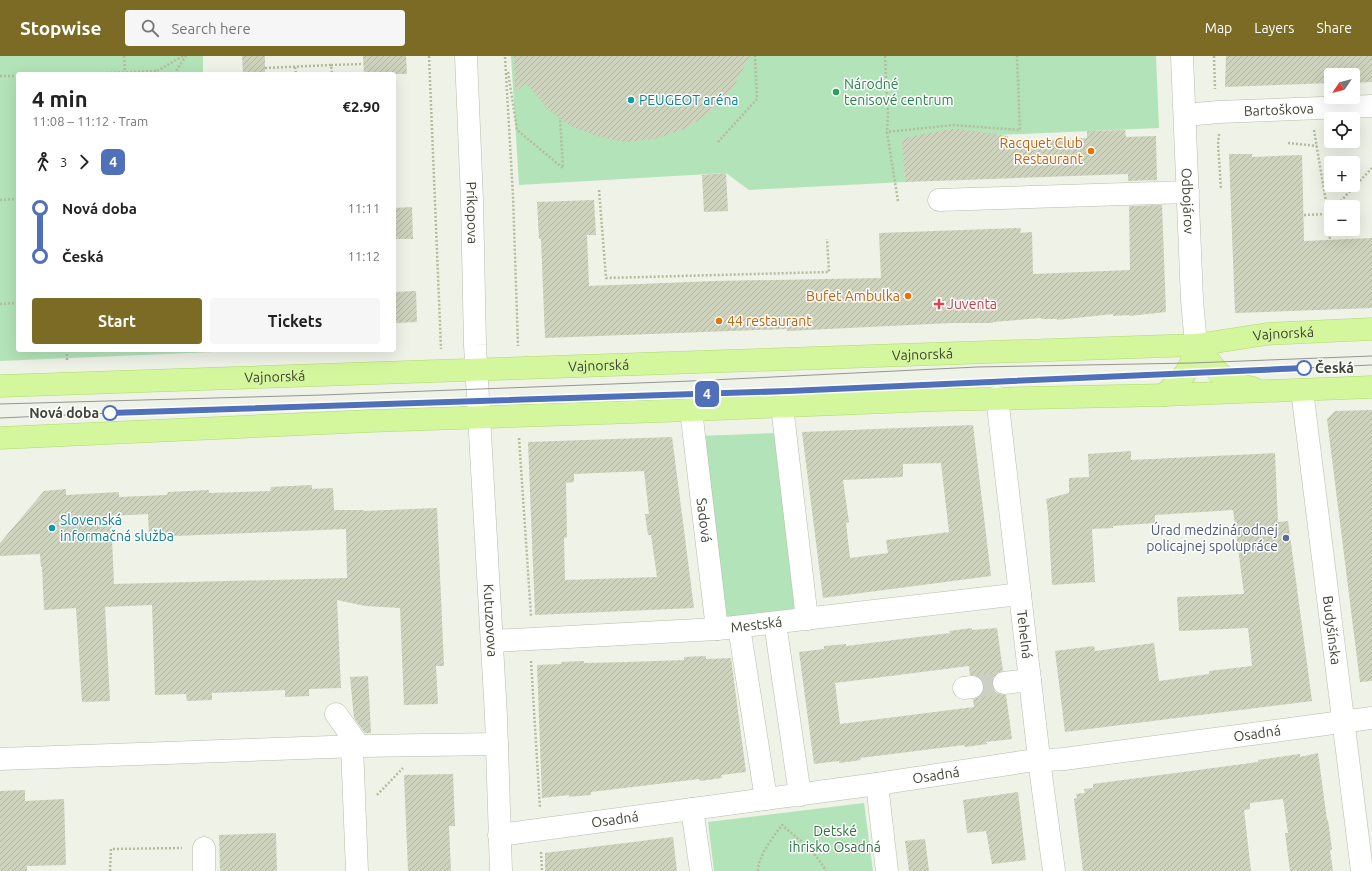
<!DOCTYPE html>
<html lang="en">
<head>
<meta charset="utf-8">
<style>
  :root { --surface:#fff; --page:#f6f6f6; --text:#222; --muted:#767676; --accent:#7b6b25 }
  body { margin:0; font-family:Ubuntu,sans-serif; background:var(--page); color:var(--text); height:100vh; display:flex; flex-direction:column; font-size:15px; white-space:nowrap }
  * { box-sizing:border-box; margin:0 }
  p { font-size:13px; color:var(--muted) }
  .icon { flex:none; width:22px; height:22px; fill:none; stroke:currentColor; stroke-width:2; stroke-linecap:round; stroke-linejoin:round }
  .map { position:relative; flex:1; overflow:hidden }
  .sheet { position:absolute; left:16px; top:16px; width:380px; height:280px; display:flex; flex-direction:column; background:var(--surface); border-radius:4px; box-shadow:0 4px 16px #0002 }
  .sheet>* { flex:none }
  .badge { padding:0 8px; border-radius:6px; font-size:14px; line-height:26px }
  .needle { width:26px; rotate:235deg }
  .tools { position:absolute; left:1324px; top:12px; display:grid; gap:8px }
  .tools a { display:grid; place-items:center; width:36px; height:36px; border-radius:4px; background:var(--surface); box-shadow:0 4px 16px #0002; font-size:20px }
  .map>.badge { position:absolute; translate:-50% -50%; box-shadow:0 0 0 2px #fff }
  .legs { display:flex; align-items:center; gap:6px; height:44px; padding:0 16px; font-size:13px }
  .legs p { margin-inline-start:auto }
  .head { display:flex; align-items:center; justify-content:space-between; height:68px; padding:0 16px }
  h1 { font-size:22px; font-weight:600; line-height:30px }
  .cta { display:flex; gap:8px; margin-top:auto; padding:8px 16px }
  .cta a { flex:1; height:46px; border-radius:4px; background:var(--accent); color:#fff; font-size:16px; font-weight:600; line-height:46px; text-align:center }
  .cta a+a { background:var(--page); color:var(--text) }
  ul { padding:0 16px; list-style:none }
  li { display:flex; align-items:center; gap:14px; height:48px; font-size:15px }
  li i { display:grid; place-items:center; width:6px; height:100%; margin:0 5px; background:currentColor }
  li i::after { content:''; width:10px; height:10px; margin:-5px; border:3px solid; border-radius:50%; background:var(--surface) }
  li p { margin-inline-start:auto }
  li:first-child i { background:linear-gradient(#0000 50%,currentColor 0) }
  li:last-child i { background:linear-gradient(currentColor 50%,#0000 0) }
  header { display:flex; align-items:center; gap:24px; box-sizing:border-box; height:56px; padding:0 20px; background:var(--accent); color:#fff }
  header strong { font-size:19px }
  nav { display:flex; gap:22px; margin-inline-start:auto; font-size:14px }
  .search { width:280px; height:36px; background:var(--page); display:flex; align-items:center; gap:10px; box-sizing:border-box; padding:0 14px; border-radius:4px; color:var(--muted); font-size:15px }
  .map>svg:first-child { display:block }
  .green { fill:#b3e3b8 }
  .building { fill:url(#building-hatch); fill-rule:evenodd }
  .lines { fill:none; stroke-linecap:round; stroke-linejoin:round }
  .minor-tunnel { stroke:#cbcfc4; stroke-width:22; stroke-dasharray:22 11; stroke-linecap:butt }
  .minor-casing { stroke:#b7bdaa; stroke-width:23 }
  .major-casing { stroke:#b2da6d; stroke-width:23 }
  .path { stroke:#b3bd9d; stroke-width:2.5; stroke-dasharray:2 2; stroke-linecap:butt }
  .minor { stroke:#fff; stroke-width:22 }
  .major { stroke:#d4f69c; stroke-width:22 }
  .tram { stroke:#959595; stroke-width:1 }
  .line-1-casing { stroke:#fff; stroke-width:9 }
  .line-1 { stroke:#5071b9; stroke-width:6 }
  .leisure-dot { fill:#2e9e5b; stroke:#fff; stroke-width:1.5 }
  .culture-dot { fill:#0f9aa8; stroke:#fff; stroke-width:1.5 }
  .food-dot { fill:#e8710a; stroke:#fff; stroke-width:1.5 }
  .health-dot { fill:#e0444e; stroke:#fff; stroke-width:1.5 }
  .stop-1-dot { fill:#fff; stroke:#5071b9; stroke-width:2 }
  .service-dot { fill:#5c6f8a; stroke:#fff; stroke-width:1.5 }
  .labels { text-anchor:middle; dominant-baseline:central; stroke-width:3; stroke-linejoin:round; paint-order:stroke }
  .leisure-label { font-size:14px; fill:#27864d; stroke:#fff; text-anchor:start }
  .culture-label { font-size:14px; fill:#0d838f; stroke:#fff; text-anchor:start }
  .street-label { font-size:14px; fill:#414436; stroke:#fff }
  .food-label { font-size:14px; fill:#c56008; stroke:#fff; text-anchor:end }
  .health-label { font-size:14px; fill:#be3a42; stroke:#fff; text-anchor:start }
  .stop-label { font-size:14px; font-weight:bold; fill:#414436; stroke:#fff; text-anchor:start }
  .service-label { font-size:14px; fill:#4e5e75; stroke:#fff; text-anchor:end }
  .park-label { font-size:14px; fill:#2f7141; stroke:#fff }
</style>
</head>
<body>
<header>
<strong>Stopwise</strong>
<div class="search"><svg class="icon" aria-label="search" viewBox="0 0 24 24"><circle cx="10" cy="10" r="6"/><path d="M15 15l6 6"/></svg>Search here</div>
<nav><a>Map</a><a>Layers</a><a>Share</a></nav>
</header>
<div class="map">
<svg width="1372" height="815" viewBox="0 0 1372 815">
  <defs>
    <pattern id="building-hatch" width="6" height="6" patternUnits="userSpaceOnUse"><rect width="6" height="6" fill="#cdd3bd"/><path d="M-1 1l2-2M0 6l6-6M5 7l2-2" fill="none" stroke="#b1b6a3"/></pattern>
  </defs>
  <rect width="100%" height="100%" fill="#eef2e7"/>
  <g class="green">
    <path d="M 0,0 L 203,0 L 203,18 L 18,18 L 18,294 L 213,294 L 214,296 L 0,305 Z"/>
    <path d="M 511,0 L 1156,0 L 1159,72 L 903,83 L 905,126 L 749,134 L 726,117 L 519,129 Z"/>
    <path d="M 775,377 L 795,546 L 794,552 L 789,558 L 725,561 L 699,380 Z"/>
    <path d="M 864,747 L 873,815 L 714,815 L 708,766 Z"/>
  </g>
  <g class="building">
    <path d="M 242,0 L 265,0 L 265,18 L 243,18 Z"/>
    <path d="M 363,0 L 406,0 L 407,18 L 364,18 Z"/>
    <path d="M 514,0 L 750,0 L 733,32 L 712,55 L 687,72 L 655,83 L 625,86 L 599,81 L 570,70 L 548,53 L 526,27 L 515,36 Z"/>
    <path d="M 1226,0 L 1372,0 L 1372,26 L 1353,27 L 1353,19 L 1331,19 L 1331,27 L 1225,31 Z"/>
    <path d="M 951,73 L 958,73 L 1008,80 L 1008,86 L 1087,82 L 1087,75 L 1125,74 L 1126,81 L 1156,80 L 1157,124 L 1128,125 L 1128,118 L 905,126 L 902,83 L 914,80 Z"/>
    <path d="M 1229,98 L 1252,98 L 1252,101 L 1302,99 L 1304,185 L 1372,182 L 1372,252 L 1235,257 Z"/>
    <path d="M 726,117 L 728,155 L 704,156 L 702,119 Z"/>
    <path d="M 594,144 L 596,179 L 587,179 L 589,230 L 715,225 L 881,222 L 879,177 L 1021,172 L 1020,177 L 1032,176 L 1033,218 L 1130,214 L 1129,150 L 1162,149 L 1166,256 L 1129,260 L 1129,259 L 1113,260 L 1113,258 L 1057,264 L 1057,263 L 1041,263 L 1041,262 L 993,266 L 993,267 L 951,267 L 787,275 L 787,273 L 545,282 L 541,183 L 539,183 L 537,146 Z"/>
    <path d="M 412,151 L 413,183 L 394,183 L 394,152 Z"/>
    <path d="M 416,235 L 417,266 L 394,267 L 394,236 Z"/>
    <path d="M 1372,354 L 1372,625 L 1360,626 L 1327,363 L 1335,355 Z"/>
    <path d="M 973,369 L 991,520 L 823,542 L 802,376 ZM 941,407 L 949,476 L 886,484 L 888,497 L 850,502 L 846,467 L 849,466 L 843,424 L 903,421 L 903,408 Z"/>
    <path d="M 672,381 L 694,552 L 535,559 L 528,386 ZM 644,415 L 649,458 L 645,458 L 648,479 L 651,479 L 657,521 L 565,524 L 564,482 L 567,481 L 566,427 L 574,426 L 574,418 Z"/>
    <path d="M 1131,395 L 1131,404 L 1275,397 L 1278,466 L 1288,465 L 1312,645 L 1065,676 L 1055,595 L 1094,590 L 1095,595 L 1154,587 L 1159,625 L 1209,618 L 1209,615 L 1252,610 L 1248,572 L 1179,575 L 1177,541 L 1244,538 L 1233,454 L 1155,459 L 1155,467 L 1113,470 L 1113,472 L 1092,473 L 1095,526 L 1052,529 L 1048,457 L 1046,443 L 1069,437 L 1069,422 L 1089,421 L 1088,398 Z"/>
    <path d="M 312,429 L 312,433 L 333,432 L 334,454 L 364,454 L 364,455 L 437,452 L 444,610 L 436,610 L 438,648 L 404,649 L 400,552 L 365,550 L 337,544 L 341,632 L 309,633 L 309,640 L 285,641 L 285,634 L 212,637 L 212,644 L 187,645 L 186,638 L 155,639 L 152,549 L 105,551 L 110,645 L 82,646 L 76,552 L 44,554 L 42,511 L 41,511 L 40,498 L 0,500 L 0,487 L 44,435 L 66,433 L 66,439 L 119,436 L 119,441 L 167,439 L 168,436 L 209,434 L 209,437 L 270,435 L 271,431 ZM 148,458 L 149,481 L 346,473 L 347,522 L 114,528 L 111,460 Z"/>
    <path d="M 972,572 L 972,574 L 997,572 L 1003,615 L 997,617 L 993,622 L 992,629 L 994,635 L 999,638 L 1006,639 L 1012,683 L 986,686 L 987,688 L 965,691 L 964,689 L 860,702 L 861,704 L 839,707 L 839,705 L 814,708 L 799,596 L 824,593 L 824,590 L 846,588 L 846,590 L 950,577 L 949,575 ZM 969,610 L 970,619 L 977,620 L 982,624 L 984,630 L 983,636 L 980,641 L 973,643 L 974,651 L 840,668 L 835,627 Z"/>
    <path d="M 706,600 L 706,603 L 731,602 L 746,716 L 721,719 L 722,722 L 700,725 L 699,723 L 591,736 L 591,739 L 578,740 L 569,741 L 569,739 L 542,742 L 537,609 L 562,608 L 561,606 L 584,605 L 584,607 L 627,606 L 684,604 L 684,601 Z"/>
    <path d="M 368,620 L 371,677 L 365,677 L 354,662 L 350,621 Z"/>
    <path d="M 1318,697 L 1327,764 L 1328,764 L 1332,793 L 1330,794 L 1333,815 L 1290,815 L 1285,777 L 1288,777 L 1283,743 L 1250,747 L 1250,753 L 1244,754 L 1251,815 L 1083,815 L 1074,743 L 1077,742 L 1076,738 L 1085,737 L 1084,733 L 1093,732 L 1093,728 L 1258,706 L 1258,704 L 1300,698 L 1300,701 Z"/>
    <path d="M 453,718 L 455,770 L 449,770 L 451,815 L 408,815 L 404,719 Z"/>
    <path d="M 25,734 L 25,745 L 64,743 L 66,809 L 27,810 L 27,815 L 0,815 L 0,735 Z"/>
    <path d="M 1018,736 L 1026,804 L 992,808 L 986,775 L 967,777 L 963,744 Z"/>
    <path d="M 276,777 L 277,815 L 220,815 L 219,779 Z"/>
    <path d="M 673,781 L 677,815 L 545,815 L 545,797 Z"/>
    <path d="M 925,783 L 929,815 L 909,815 L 905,785 Z"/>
  </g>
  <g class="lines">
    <path class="minor-tunnel" d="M 972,631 L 1004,627"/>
    <defs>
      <g id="minor">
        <path id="s1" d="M 466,0 L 472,144 L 475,289 L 496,660 L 501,815"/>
        <path id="s2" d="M 1182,0 L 1192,244 L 1196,289"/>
        <path id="s3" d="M 1185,59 L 1218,56 L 1372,50"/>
        <path d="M 939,144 L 1188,136"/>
        <path id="s4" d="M 1302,334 L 1362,815"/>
        <path id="s5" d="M 997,341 L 1041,719 L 1054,815"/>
        <path d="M 782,350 L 807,563"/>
        <path id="s6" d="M 691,354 L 717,573"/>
        <path d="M 775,567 L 800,739"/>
        <path d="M 739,571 L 766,743"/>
        <path id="s7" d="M 492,585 L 717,573 L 1020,538"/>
        <path d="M 1004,627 L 1030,624"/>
        <path d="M 964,632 L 972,631"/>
        <path d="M 336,658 L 359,690"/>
        <path d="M 352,690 L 357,815"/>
        <path d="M 0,703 L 359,690 L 497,688"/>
        <path d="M 877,728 L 887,815"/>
        <path d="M 692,753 L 701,815"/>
        <path id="s8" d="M 499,779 L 877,728 L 1028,705 L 1064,703 L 1372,662"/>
        <path d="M 204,792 L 204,815"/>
      </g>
      <g id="major">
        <path d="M 1196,289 L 1219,317 L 1234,328 L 1253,332"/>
        <path id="s9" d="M 0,330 L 1196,289 L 1267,278 L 1372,273"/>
        <path d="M 1164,339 L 1185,318 L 1191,307 L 1196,289"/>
        <path d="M 0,382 L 370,365 L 691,354 L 935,344 L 1164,339 L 1372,331"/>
      </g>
    </defs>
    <use href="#minor" class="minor-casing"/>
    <use href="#major" class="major-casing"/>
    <g class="path">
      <path d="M 124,0 L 125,16"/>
      <path d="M 429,0 L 441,293"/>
      <path d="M 885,0 L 888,59 L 887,76"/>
      <path d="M 1214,0 L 1215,33"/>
      <path d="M 505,1 L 513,140 L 518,290"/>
      <path d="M 331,9 L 363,8"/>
      <path d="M 295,11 L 296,18"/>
      <path d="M 265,12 L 331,9 L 332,18"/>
      <path d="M 157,15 L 183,0"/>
      <path d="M 508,16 L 517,74 L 563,112 L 560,62"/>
      <path d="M 82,18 L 157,15 L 157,18"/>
      <path d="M 174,18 L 186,0"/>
      <path d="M 0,20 L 18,20"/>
      <path d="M 1314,74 L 1328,158 L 1330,184"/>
      <path d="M 1219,78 L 1218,88 L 1221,134"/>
      <path d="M 718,86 L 757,43 L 755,0"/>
      <path d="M 1288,87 L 1317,90"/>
      <path d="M 599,134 L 606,222 L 829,216 L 827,183"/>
      <path d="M 0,144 L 18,143"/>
      <path d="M 898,145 L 887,76 L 953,69 L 1020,74 L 1017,0"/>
      <path d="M 1335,151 L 1372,112"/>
      <path d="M 1304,159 L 1328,158 L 1331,155"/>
      <path d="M 0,248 L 18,247"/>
      <path d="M 67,294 L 67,305"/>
      <path d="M 519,382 L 531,560"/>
      <path d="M 531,605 L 540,752"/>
      <path d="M 377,739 L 403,712"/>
      <path d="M 541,796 L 542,815"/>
      <path d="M 110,815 L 111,793 L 182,792"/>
      <path d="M 758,815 C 758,800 773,781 782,769 C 798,783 816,796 826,815"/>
    </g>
    <use href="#minor" class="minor"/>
    <use href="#major" class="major"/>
    <g class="tram">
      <path d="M 0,348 L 322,339 L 691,325 L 977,311 L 1191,307 L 1372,300"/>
      <path d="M 0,362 L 110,357 L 789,335 L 1372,309"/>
    </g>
  </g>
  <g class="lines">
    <defs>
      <path id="line-1" d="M 110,357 L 789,335 L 1304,312"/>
    </defs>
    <use href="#line-1" class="line-1-casing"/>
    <use href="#line-1" class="line-1"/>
  </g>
  <circle class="leisure-dot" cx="836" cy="36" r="4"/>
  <g class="culture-dot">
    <circle cx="631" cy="44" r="4"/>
    <circle cx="52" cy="472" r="4"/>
  </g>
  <g class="food-dot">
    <circle cx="1091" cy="95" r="4"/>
    <circle cx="908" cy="240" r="4"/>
    <circle cx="719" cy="265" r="4"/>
  </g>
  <path class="health-dot" d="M937 242h4v4h4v4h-4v4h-4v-4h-4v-4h4z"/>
  <g class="stop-1-dot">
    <circle cx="1304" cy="312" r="7"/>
    <circle cx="110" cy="357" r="7"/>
  </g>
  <circle class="service-dot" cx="1286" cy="482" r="4"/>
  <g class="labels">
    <g class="leisure-label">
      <text x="844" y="28">Národné<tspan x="844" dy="16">tenisové centrum</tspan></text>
    </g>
    <g class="culture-label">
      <text x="639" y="44">PEUGEOT aréna</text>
      <text x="60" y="464">Slovenská<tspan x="60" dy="16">informačná služba</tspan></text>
    </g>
    <g class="street-label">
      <text stroke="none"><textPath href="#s3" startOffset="94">Bartoškova</textPath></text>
      <text stroke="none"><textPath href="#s2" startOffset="145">Odbojárov</textPath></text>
      <text stroke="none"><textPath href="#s1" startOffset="157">Príkopova</textPath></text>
      <text stroke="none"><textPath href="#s9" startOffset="1285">Vajnorská</textPath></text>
      <text stroke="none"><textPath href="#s9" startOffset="923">Vajnorská</textPath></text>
      <text stroke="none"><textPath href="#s9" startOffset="599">Vajnorská</textPath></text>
      <text stroke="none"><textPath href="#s9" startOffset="275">Vajnorská</textPath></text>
      <text stroke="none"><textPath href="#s6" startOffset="111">Sadová</textPath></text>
      <text stroke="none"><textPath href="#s1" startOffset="565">Kutuzovova</textPath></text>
      <text stroke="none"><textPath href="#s7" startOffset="265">Mestská</textPath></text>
      <text stroke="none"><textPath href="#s4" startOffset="242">Budyšínska</textPath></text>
      <text stroke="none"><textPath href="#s5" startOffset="239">Tehelná</textPath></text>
      <text stroke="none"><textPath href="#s8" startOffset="765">Osadná</textPath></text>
      <text stroke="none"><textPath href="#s8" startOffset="441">Osadná</textPath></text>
      <text stroke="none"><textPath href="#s8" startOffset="117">Osadná</textPath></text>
    </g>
    <g class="food-label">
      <text x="1083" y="87">Racquet Club<tspan x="1083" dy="16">Restaurant</tspan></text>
      <text x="900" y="240">Bufet Ambulka</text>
      <text x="727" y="265" text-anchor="start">44 restaurant</text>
    </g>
    <g class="health-label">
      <text x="947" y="248">Juventa</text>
    </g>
    <g class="stop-label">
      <text x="1315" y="312">Česká</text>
      <text x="99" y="357" text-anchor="end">Nová doba</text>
    </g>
    <g class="service-label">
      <text x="1278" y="474">Úrad medzinárodnej<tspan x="1278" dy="16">policajnej spolupráce</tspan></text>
    </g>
    <g class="park-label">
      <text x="835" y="775">Detské<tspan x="835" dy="16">ihrisko Osadná</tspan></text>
    </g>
  </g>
</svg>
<div class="tools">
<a><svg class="needle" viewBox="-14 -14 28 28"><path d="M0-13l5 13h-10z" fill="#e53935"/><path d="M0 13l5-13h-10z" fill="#767676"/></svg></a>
<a><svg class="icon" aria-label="locate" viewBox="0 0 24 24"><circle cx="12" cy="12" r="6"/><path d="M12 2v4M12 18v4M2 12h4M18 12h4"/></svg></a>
<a>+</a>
<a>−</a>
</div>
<b class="badge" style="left:707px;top:338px;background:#5071b9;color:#fff">4</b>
<section class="sheet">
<div class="head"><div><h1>4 min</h1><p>11:08 – 11:12 · Tram</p></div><b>€2.90</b></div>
<div class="legs"><svg class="icon" aria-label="walk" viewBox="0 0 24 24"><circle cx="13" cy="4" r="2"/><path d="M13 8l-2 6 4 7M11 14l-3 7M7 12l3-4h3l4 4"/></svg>3<svg class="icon" aria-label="forward" viewBox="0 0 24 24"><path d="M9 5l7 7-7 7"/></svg><b class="badge" style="background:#5071b9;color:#fff">4</b></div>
<ul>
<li><i style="color:#5071b9"></i><b>Nová doba</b><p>11:11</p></li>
<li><i style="color:#5071b9"></i><b>Česká</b><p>11:12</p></li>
</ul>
<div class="cta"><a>Start</a><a>Tickets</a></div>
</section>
</div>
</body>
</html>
